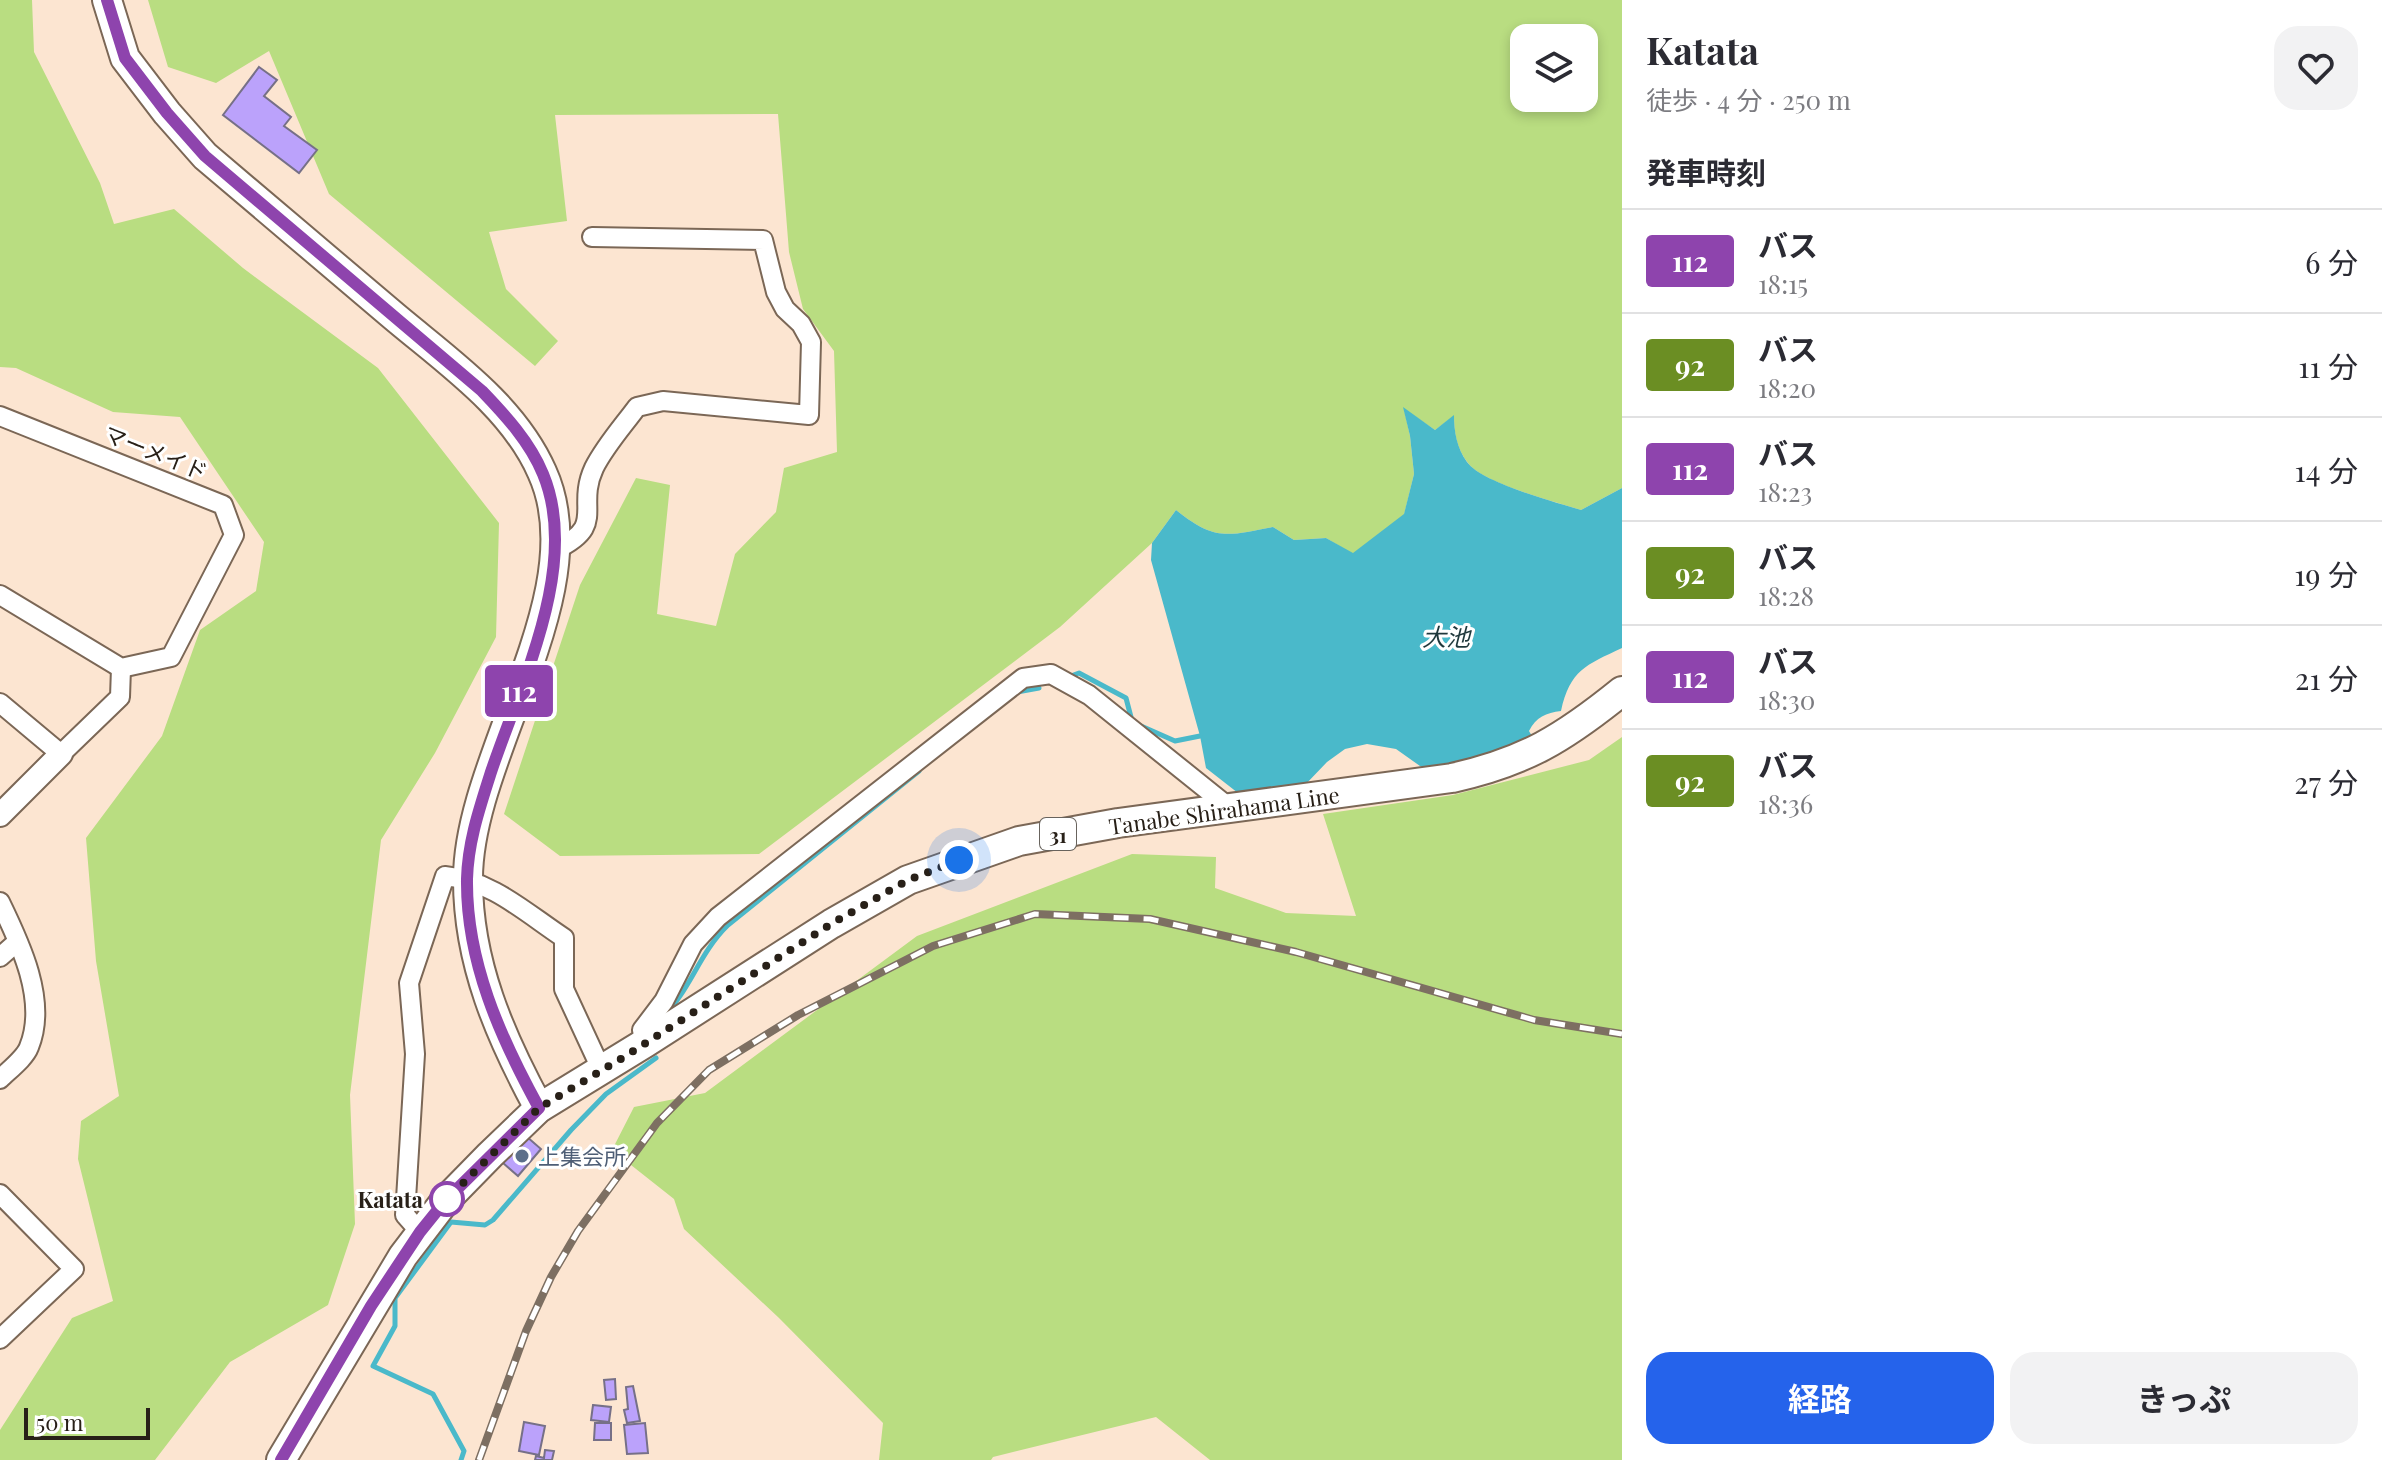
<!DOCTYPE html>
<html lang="ja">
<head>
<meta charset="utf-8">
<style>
  :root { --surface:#fff; --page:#f2f2f3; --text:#2b2b33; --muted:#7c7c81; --line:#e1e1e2; --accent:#2563eb }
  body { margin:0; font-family:"Playfair Display","Noto Sans JP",serif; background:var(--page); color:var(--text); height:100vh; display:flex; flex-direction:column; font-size:30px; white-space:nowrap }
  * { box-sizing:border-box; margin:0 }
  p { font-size:26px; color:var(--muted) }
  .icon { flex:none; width:44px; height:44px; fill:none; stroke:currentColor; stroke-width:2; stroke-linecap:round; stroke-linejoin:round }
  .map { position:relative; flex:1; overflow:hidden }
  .drawer { display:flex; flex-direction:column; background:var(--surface); width:760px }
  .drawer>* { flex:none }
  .badge { padding:0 16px; border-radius:6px; font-size:28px; line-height:52px }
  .fabs { position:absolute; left:1510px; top:24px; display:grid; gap:16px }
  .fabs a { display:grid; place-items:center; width:88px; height:88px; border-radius:16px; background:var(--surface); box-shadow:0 4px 12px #0003; font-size:40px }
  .scale { position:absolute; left:24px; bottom:20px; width:126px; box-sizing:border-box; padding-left:8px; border:4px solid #282018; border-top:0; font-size:22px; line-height:28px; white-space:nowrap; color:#282018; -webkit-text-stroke:6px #fff; paint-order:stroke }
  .you { position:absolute; width:40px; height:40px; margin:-20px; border:6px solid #fff; border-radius:50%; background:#1a73e8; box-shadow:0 0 0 12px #1a73e833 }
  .map>.badge { position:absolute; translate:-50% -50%; box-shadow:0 0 0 4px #fff }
  h2 { padding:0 24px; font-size:30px; line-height:72px }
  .round { display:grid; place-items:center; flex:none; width:84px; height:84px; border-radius:24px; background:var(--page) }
  .overview { display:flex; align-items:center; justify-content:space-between; height:136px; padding:0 24px }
  h1 { font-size:38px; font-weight:700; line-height:60px }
  .primary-button { display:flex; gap:16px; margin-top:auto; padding:16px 24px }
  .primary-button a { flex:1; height:92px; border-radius:24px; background:var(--accent); color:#fff; font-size:32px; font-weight:700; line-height:92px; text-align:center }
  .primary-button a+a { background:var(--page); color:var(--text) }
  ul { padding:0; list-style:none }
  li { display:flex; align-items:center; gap:24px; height:104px; padding:0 24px; border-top:2px solid var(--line) }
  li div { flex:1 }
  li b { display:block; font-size:30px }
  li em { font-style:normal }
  li .badge { min-width:88px; font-weight:700; text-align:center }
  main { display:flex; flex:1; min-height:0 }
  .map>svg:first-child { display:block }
  .green { fill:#b9dd81; fill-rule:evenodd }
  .water { fill:#4ab9ca }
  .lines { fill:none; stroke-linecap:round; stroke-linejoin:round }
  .stream { stroke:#4ab9ca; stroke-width:5 }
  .building { fill:#bba2fb; stroke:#767087; stroke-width:2 }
  .minor-casing { stroke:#7b6756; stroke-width:22 }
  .tertiary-casing { stroke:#7b6756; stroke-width:26 }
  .primary-casing { stroke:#7b6756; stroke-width:32 }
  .minor { stroke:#fff; stroke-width:18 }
  .tertiary { stroke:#fff; stroke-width:22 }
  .primary { stroke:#fff; stroke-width:28 }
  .rail-casing { stroke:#7d6f62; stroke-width:8 }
  .rail { stroke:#fff; stroke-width:5; stroke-dasharray:15; stroke-linecap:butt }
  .line-casing { stroke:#fff; stroke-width:18 }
  .line { stroke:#8e44ad; stroke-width:12 }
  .walk { stroke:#282018; stroke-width:8; stroke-dasharray:0 14.4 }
  .service-dot { fill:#5c6f8a; stroke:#fff; stroke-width:3 }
  .stop-dot { fill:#fff; stroke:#8e44ad; stroke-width:4 }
  .labels { text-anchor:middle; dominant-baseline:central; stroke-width:6; stroke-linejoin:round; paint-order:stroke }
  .shield { fill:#fff; stroke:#68635d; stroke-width:2 }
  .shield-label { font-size:20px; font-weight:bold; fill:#282018 }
  .street-label { font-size:22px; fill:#282018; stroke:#fff }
  .service-label { font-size:22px; fill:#4e5e75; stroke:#fff; text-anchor:start }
  .stop-label { font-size:22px; font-weight:bold; fill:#282018; stroke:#fff; text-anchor:end }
  .water-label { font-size:24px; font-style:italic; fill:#1f383c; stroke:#fff }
</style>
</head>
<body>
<main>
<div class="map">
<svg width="1622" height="1460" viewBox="0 0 1622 1460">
  <rect width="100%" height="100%" fill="#fce5d1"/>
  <g class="green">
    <path d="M 0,0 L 32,0 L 34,52 L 100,183 L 114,224 L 174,209 L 243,268 L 378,368 L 499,523 L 496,637 L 435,753 L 381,840 L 350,1095 L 355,1224 L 328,1305 L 230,1362 L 155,1460 L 0,1460 L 0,1430 L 72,1318 L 113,1301 L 78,1159 L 81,1121 L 119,1096 L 96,961 L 86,838 L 162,736 L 200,630 L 256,591 L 264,542 L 180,417 L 113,412 L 16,368 L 0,367 Z"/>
    <path d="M 148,0 L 1622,0 L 1622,488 L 1581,510 C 1556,502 1482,483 1468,463 C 1457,449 1454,433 1454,416 L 1435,430 L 1404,409 L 1410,436 L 1414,474 L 1404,515 L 1353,554 L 1326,538 L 1294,540 L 1273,527 C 1226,536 1215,541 1176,510 L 1152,543 L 1060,627 L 759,854 L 560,856 L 504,814 L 580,585 L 636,478 L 670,485 L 657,614 L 716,626 L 735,554 L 776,512 L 784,468 L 837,452 L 834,351 L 803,309 L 789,252 L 778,114 L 555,115 L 567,221 L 489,232 L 506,289 L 558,341 L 535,366 L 329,194 L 269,51 L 216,83 L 168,67 ZM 1524,38 L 1584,38 L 1584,98 L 1524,98 Z"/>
    <path d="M 1622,737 L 1622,1460 L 1210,1460 L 1156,1417 L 993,1457 L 991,1460 L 879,1460 L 883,1423 L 779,1318 L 684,1229 L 674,1199 L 612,1150 L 634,1107 L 705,1093 L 917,936 L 1132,854 L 1216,857 L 1215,888 L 1286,913 L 1356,916 L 1323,814 L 1453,795 L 1589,760 Z"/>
  </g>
  <path class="water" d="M 1403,407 L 1435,430 L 1454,415 C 1454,432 1457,448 1467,462 C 1482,483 1556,502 1581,510 L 1622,488 L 1622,648 C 1586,665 1570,670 1561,711 C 1546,713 1536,717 1529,731 L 1536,743 L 1438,771 L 1420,766 L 1396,749 L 1367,744 L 1345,749 L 1327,762 L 1304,786 L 1238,793 L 1206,768 L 1200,736 L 1151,560 L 1152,543 L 1176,510 C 1215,541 1226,536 1273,527 L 1294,540 L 1326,538 L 1353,553 L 1404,514 L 1414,474 L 1410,436 Z"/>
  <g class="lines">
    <g class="stream">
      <path d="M 1071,676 L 1079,673 L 1126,698 L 1132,721"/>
      <path d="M 1017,692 L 1039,688"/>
      <path d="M 1141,726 L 1175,741 L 1200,736"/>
      <path d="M 663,1016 C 690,991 699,953 728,925 L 919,771"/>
      <path d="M 461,1460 L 464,1451 L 433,1394 L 373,1366 L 395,1326 L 395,1298 L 451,1222 L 485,1225 L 493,1220 L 571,1130 L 606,1094 L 656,1058"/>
    </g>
  </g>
  <g class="building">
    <path d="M 259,67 L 277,80 L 264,96 L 291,117 L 284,126 L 317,150 L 299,173 L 223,115 Z"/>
    <path d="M 526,1136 L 541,1149 L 518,1176 L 503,1163 Z"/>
    <path d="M 615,1379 L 616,1399 L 606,1400 L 604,1380 Z"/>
    <path d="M 633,1386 L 640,1421 L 627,1423 L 624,1410 L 628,1409 L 626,1387 Z"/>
    <path d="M 593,1405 L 611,1407 L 609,1422 L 591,1420 Z"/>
    <path d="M 524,1422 L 545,1426 L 539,1455 L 519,1451 Z"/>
    <path d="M 595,1423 L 611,1423 L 611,1440 L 594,1440 Z"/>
    <path d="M 645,1423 L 648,1453 L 627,1454 L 624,1425 Z"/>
    <path d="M 545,1450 L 554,1451 L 552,1460 L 535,1460 L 536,1456 L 544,1458 Z"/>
  </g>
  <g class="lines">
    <defs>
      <g id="minor">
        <path d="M 0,416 L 223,505 L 234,535 L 171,657 L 121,668 L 0,595"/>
        <path d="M 555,550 C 608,525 575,509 594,468 C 605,446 623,426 637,407 L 663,401 L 809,415 L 811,342 L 801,324 L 785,309 L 776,292 L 763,240 L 592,237"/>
        <path d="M 0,703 L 61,754 L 120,697 L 121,668"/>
        <path d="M 0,902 C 20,943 48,1001 29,1047 C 25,1058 9,1070 0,1079"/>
        <path d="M 0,957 L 17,942"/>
        <path d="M 645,1043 L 642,1030 L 664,1001 L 693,944 L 718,917 L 1023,678 L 1051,674 L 1089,695 L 1231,809"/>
        <path d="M 0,1194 L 74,1269 L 0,1339"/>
        <path d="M 420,1232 L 405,1215 L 415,1054 L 409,983 L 445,876 C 491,880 526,913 564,938 L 564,989 L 602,1071"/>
      </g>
      <path id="tertiary" d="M 0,815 L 61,754"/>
      <g id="primary">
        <path d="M 107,0 L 125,58 L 167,113 L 205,156 C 266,208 328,260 389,312 C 444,359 512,404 542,472 C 597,592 467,756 468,880 C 468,963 500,1036 539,1108"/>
        <path d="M 281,1460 L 403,1256 L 445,1201 L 490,1155 L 539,1108 L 645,1043 L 831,924 L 908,880 L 1019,841 L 1118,823 L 1452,778 C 1525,762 1564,738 1622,691"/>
      </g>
    </defs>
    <use href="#minor" class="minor-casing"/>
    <use href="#tertiary" class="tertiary-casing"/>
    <use href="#primary" class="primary-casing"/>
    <use href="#minor" class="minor"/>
    <use href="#tertiary" class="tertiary"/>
    <use href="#primary" class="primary"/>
    <defs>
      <path id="rail" d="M 479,1460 L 526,1331 L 551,1277 L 578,1231 L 657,1123 L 709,1070 L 798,1015 L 933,946 L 1035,914 L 1150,919 L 1296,952 L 1534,1020 L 1622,1034"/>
    </defs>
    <use href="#rail" class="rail-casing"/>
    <use href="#rail" class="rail"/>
  </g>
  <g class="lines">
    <defs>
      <path id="line" d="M 107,0 L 125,58 L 167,113 L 205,156 L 482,391 C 505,415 530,442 543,474 C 581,565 520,685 491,772 C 480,807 468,841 467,879 C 466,961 500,1037 539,1108 L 445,1201 L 420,1232 L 371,1306 L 281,1460"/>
    </defs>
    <use href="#line" class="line-casing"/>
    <use href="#line" class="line"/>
    <path class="walk" d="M 447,1199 L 445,1201 L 539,1108 L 624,1057 L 831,924 L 908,880 L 959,860"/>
  </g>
  <circle class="service-dot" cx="522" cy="1156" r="8"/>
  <circle class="stop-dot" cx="447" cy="1199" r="16"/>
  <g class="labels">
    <rect class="shield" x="1040" y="818" width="36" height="32" rx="6"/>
    <g class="shield-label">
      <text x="1058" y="834">31</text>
    </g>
    <g class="street-label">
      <text transform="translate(156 452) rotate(22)">マーメイド</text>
      <text transform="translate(1224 810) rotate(-8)">Tanabe Shirahama Line</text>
    </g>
    <g class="service-label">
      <text x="538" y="1156">上集会所</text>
    </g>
    <g class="stop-label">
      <text x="423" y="1199">Katata</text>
    </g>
    <g class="water-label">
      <text x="1446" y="636">大池</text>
    </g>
  </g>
</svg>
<div class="fabs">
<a><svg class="icon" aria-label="layers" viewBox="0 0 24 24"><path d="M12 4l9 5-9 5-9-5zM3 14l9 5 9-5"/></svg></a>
</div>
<div class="scale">50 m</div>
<div class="you" style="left:959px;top:860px"></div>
<b class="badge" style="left:519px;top:691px;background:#8e44ad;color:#fff">112</b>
</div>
<section class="drawer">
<div class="overview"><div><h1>Katata</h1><p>徒歩 · 4 分 · 250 m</p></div><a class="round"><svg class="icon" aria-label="heart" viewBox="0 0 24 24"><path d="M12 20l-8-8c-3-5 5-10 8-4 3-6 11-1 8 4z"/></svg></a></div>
<h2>発車時刻</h2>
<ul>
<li><span class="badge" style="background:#8e44ad;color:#fff">112</span><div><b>バス</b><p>18:15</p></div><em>6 分</em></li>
<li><span class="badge" style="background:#6b8e23;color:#fff">92</span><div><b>バス</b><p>18:20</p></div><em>11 分</em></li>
<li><span class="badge" style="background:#8e44ad;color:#fff">112</span><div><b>バス</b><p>18:23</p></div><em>14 分</em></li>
<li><span class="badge" style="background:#6b8e23;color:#fff">92</span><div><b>バス</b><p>18:28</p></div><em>19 分</em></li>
<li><span class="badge" style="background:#8e44ad;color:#fff">112</span><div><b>バス</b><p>18:30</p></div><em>21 分</em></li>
<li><span class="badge" style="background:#6b8e23;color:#fff">92</span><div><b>バス</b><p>18:36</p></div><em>27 分</em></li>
</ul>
<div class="primary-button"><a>経路</a><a>きっぷ</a></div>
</section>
</main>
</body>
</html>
